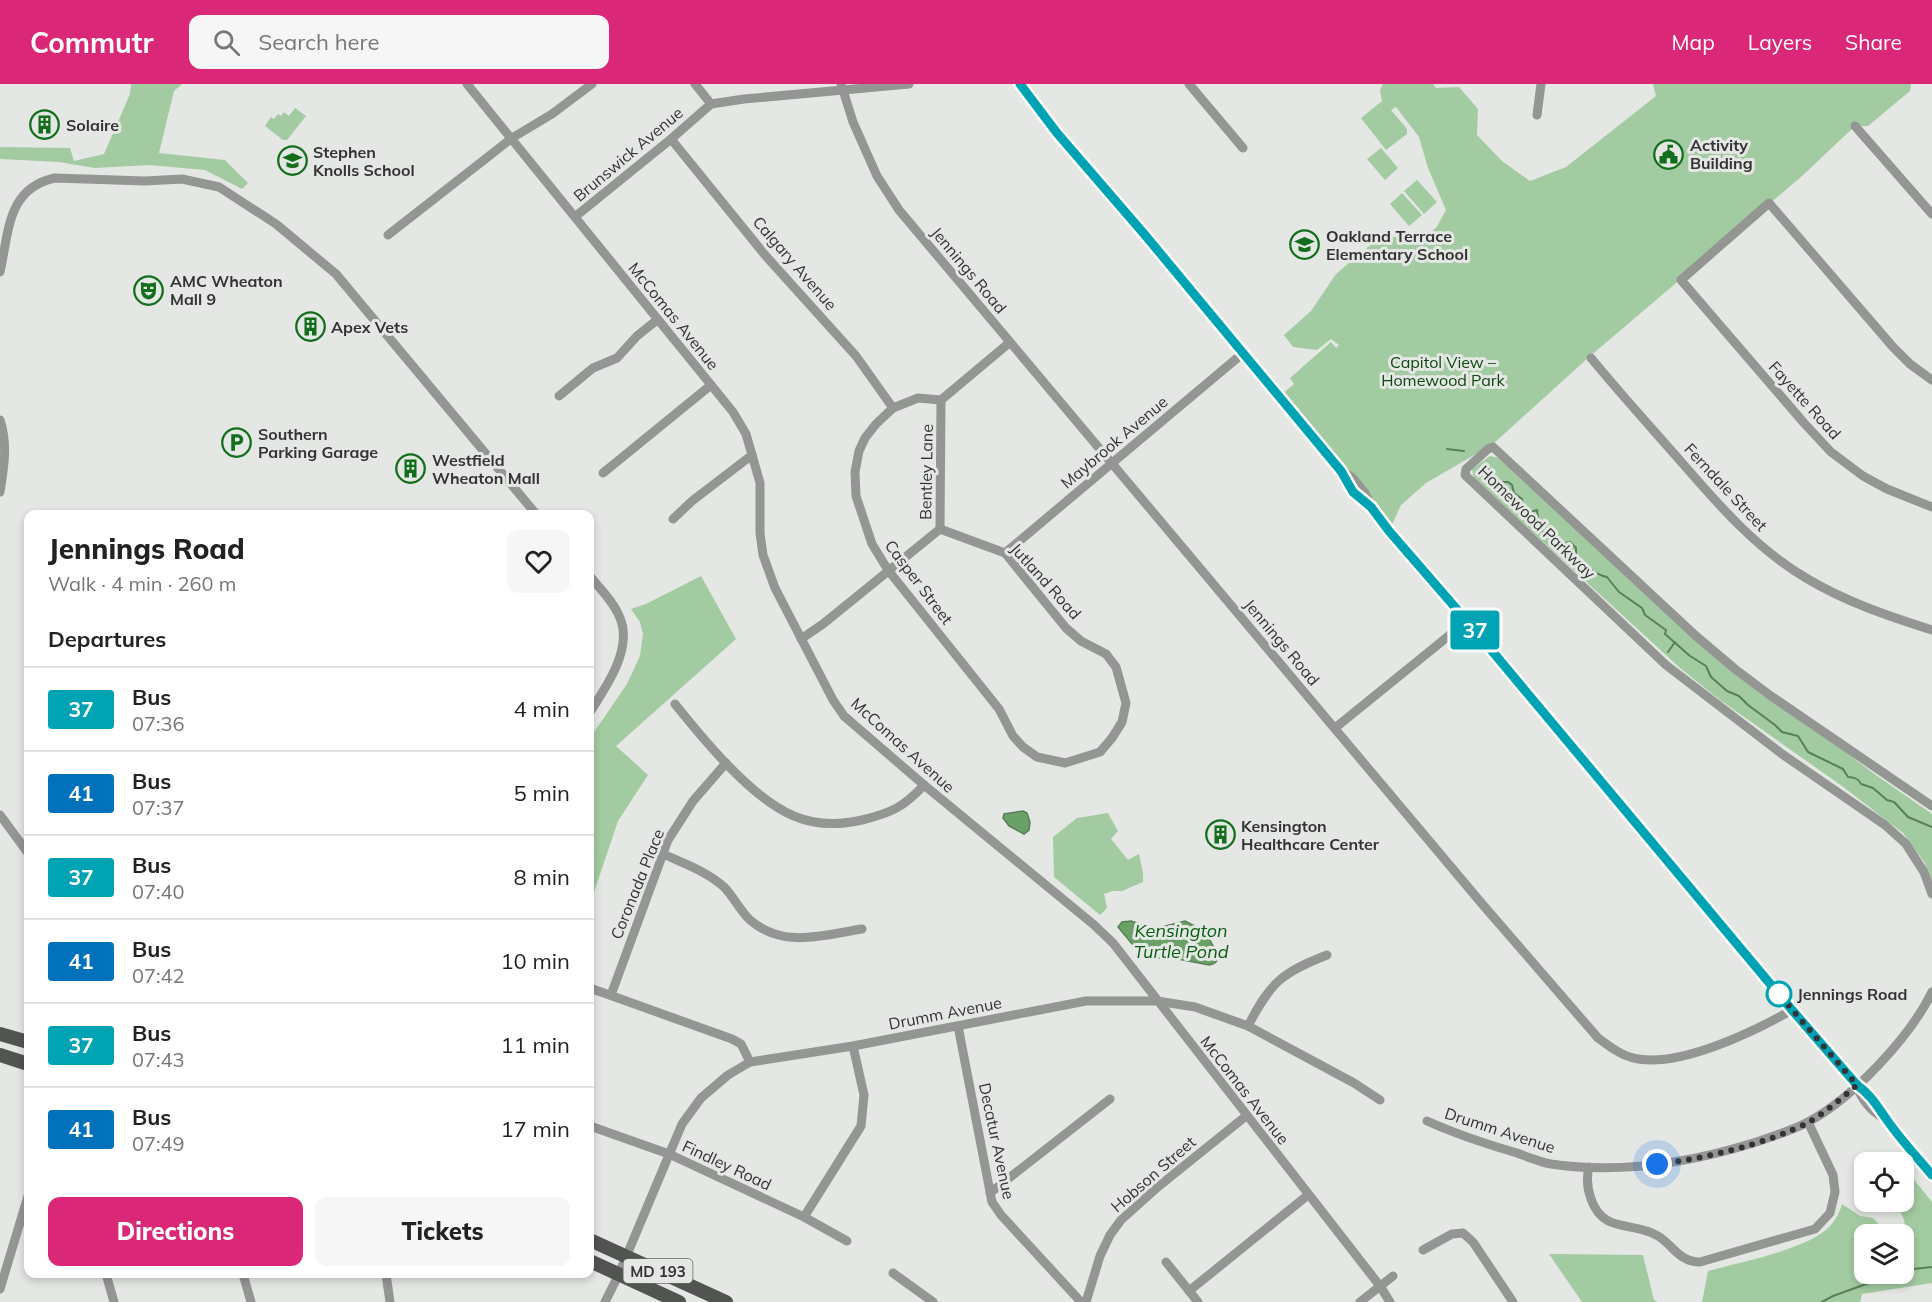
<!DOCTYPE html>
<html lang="en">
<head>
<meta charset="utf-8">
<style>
  :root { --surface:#fff; --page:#f6f6f6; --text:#222; --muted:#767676; --line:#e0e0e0; --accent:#db2777 }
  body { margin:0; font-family:Mulish,sans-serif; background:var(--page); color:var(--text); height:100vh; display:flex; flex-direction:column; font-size:22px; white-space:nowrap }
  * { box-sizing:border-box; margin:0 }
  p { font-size:20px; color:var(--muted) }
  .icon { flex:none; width:33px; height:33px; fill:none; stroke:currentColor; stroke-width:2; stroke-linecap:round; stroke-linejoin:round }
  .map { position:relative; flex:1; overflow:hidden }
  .details { position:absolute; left:24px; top:426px; width:570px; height:768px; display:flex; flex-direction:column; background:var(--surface); border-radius:12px; box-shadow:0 3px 9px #0003 }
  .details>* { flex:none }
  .badge { padding:0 12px; border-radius:4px; font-size:21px; line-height:39px }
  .fabs { position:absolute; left:1854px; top:1068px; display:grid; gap:12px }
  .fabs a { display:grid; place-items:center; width:60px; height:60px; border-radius:12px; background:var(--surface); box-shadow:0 3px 9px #0003; font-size:30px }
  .you { position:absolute; width:30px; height:30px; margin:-15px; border:4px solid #fff; border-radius:50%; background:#1a73e8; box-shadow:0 0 0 9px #1a73e833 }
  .map>.badge { position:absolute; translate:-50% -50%; box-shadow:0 0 0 3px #fff }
  h2 { padding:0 24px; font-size:22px; line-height:54px }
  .round { display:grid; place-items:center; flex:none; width:63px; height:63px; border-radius:12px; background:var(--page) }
  .summary { display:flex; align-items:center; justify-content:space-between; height:102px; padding:0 24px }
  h1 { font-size:28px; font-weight:800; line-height:45px }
  .primary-button { display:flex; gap:12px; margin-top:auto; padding:12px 24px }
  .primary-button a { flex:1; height:69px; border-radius:12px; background:var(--accent); color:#fff; font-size:24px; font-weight:800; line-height:69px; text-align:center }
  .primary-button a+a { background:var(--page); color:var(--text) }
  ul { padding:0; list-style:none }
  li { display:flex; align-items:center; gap:18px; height:84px; padding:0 24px; border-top:2px solid var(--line) }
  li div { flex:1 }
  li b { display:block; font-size:22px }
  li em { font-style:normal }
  li .badge { min-width:66px; font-weight:700; text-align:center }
  header { display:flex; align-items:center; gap:36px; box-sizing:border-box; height:84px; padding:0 30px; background:var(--accent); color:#fff }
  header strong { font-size:28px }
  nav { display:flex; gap:33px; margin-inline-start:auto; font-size:21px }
  .search { width:420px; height:54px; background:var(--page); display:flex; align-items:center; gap:15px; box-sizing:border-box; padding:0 21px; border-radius:12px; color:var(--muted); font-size:22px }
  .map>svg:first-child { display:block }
  .green { fill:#a3cba1; fill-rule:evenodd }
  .water { fill:#69a167; stroke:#588057; stroke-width:1.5 }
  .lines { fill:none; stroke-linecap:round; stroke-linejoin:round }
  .stream { stroke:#588057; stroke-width:2 }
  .minor { stroke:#949694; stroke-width:9 }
  .tertiary { stroke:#949694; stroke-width:10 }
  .primary { stroke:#525452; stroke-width:14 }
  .line-casing { stroke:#fff; stroke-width:14 }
  .line { stroke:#00a3b4; stroke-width:9 }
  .walk { stroke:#323332; stroke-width:6; stroke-dasharray:0 10.8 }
  .stop-dot { fill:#fff; stroke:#00a3b4; stroke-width:3 }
  .labels { text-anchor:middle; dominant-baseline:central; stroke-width:6; stroke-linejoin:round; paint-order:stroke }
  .shield { fill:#e4e7e4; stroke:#676967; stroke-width:1.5 }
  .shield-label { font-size:15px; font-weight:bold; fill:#323332 }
  .poi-label { font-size:16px; font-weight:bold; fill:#323332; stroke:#e4e7e4; text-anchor:start }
  .street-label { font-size:16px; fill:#323332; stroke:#e4e7e4 }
  .park-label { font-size:16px; fill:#0c4910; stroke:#e4e7e4 }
  .stop-label { font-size:16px; font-weight:bold; fill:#323332; stroke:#e4e7e4; text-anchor:start }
  .water-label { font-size:18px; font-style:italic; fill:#075d10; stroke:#e4e7e4 }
</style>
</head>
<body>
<header>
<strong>Commutr</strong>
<div class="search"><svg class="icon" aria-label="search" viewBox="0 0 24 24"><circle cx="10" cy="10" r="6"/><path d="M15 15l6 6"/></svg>Search here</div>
<nav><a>Map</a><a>Layers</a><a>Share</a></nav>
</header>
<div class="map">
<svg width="1932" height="1218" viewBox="0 0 1932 1218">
  <rect width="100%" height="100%" fill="#e4e7e4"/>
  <g class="green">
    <path d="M 131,0 L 182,0 L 174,7 L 159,69 L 225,76 L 248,99 L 242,105 L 205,86 L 149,81 L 95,84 L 59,78 L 0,75 L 0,63 L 70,64 L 74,77 L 104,70 L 130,10 Z"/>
    <path d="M 1383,0 L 1433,0 L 1436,4 L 1459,3 L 1478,25 L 1477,51 L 1502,77 L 1530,97 L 1566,83 L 1656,12 L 1653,0 L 1911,0 L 1910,7 L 1868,42 L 1855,42 L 1802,92 L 1589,273 L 1493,360 L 1426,399 L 1401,421 L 1390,445 L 1279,313 L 1294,300 L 1290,294 L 1331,258 L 1336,264 L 1339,261 L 1331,255 L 1317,266 L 1293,263 L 1284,251 L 1311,227 L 1336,190 L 1380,153 L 1423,153 L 1436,144 L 1446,126 L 1428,84 L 1419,53 L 1396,23 L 1391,26 L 1407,45 L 1407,50 L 1386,66 L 1361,34 L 1382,17 L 1380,6 Z"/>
    <path d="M 295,24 L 306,32 L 287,56 L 283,56 L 265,42 L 271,33 L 274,35 L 278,30 L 281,32 L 284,28 L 289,32 Z"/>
    <path d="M 1381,64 L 1398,84 L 1385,96 L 1367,75 Z"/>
    <path d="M 1417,96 L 1437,118 L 1424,130 L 1404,107 Z"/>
    <path d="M 1402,109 L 1422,131 L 1409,142 L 1390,120 Z"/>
    <path d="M 1490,372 L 1499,374 L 1684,545 L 1873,689 L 1932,730 L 1932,796 L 1925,779 L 1903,749 L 1842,702 L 1720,616 L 1680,584 L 1474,395 L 1472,385 Z"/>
    <path d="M 701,492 L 736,555 L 616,662 L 648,691 L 618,737 L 590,820 L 590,654 L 627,600 L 640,572 L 643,550 L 640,538 L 631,525 L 646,520 Z"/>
    <path d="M 1108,729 L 1118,747 L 1111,755 L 1128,776 L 1139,770 L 1143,789 L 1143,798 L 1122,807 L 1113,807 L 1104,810 L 1107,824 L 1100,831 L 1054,793 L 1053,753 L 1077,734 Z"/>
    <path d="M 1904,1083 L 1932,1118 L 1932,1199 L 1862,1210 L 1860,1218 L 1702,1218 L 1708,1187 C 1739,1178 1811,1165 1831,1141 C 1836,1135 1840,1128 1842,1120 L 1860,1132 L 1873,1134 L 1888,1150 L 1905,1139 L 1897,1118 L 1904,1118 ZM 1864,1150 L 1904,1150 L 1904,1190 L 1864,1190 Z"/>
    <path d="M 1549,1170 L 1643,1171 L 1654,1216 L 1658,1218 L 1582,1218 Z"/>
  </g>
  <g class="water">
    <path d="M 1023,727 L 1027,729 L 1030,738 L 1029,746 L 1024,750 L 1009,742 L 1003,734 L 1004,730 Z"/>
    <path d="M 1131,837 L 1154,845 L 1185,837 L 1205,847 L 1218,871 C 1218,878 1215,880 1209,881 L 1173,874 L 1148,874 L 1138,867 L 1118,843 L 1122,838 Z"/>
  </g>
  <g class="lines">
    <g class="stream">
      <path d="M 1447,365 L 1464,367"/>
      <path d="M 1486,381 L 1498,398 L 1508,398 L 1512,401 L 1514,409 L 1522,415 L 1522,418 L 1511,417 L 1528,429 L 1537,426 L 1538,434 L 1535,442 L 1539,447 C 1555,449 1552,445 1560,460 L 1570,458 L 1576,464 L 1576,472 C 1584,480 1595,491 1607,493 L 1619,508 L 1642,524 L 1645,531 L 1666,546 L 1665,550 L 1690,572 L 1706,582 L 1711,593 L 1727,607 L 1739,612 L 1748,621 L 1775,641 L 1782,648 L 1798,652 L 1808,668 L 1843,685 L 1848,693 C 1853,693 1859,695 1861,700 L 1873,704 L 1887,716 L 1894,718 L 1908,733 L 1932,743"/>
      <path d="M 1668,568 L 1675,558"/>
      <path d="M 1904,1186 L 1932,1183"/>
      <path d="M 1822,1218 L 1833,1212 L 1894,1190"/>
    </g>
    <g class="minor">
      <path d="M 467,0 L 733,328 L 746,350 L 760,399 L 760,449 L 763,471 L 775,504 L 833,616 L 844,632 L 924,701 L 1093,840 L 1113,859 L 1380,1202 L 1390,1218"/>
      <path d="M 695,0 L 711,20"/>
      <path d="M 841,0 L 853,38 L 877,92 L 899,126 L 1483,821 L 1598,954 C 1608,961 1618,970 1630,973 C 1674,987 1753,948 1792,926"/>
      <path d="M 1189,0 L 1243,64"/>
      <path d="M 1537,31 L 1541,0"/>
      <path d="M 1855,42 L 1932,130"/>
      <path d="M 671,55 L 765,171 L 856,272 L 893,324"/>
      <path d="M 576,132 L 671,55 L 711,20 L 744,15 L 909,0"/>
      <path d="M 388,151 L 512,54 L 552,30 L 592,0"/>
      <path d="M 0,188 C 9,148 7,104 55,94 L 145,97 L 182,95 L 219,103 L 276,140 L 336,190 L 536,430"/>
      <path d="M 1591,274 C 1619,308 1648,340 1677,373 C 1716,418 1755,464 1806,494 C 1846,518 1888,532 1932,546"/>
      <path d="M 1932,296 L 1910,280 L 1893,263 L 1769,119 L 1681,196 L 1804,339 L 1831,368 L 1863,392 L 1887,405 L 1932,423"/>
      <path d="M 559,312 L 593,284 L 617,274 L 637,252 L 657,236"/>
      <path d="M 0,336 C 8,360 4,383 0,408"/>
      <path d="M 603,389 L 711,301"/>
      <path d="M 673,435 L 692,417 L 752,371"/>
      <path d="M 940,445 L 1005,469 L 1066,544 L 1081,557 L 1106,570 L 1116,583 L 1126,619 L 1122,638 L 1112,654 L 1100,668 L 1065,679 L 1037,673 L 1023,663 L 1013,652 L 999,625 L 888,486 L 872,460 L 856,412 L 855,388 L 859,367 L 865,354 L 876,340 L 893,324 L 918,314 L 941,316"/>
      <path d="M 940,445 L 941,316 L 1009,259"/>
      <path d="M 1005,469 L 1242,270"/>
      <path d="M 590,492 C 600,505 614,518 620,534 C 633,565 606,603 590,628"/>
      <path d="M 801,555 L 823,540 L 940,445"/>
      <path d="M 675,620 C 703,655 752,715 794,732 C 815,741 840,741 862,736 C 891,729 904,723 924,701"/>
      <path d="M 1335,644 L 1467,537"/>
      <path d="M 1932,722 L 1771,612 L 1735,585 L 1696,552 L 1493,363 L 1488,365 L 1466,385 L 1465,391 L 1666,581 L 1782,670 L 1885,741 L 1906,760 L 1924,788 L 1932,810"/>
      <path d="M 0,731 L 28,769"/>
      <path d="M 663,770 C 683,779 708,788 724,803 C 734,813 740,827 750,836 C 784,865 823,851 862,845"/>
      <path d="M 590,904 L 732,955 L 741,960 L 750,978"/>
      <path d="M 611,911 L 668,756 L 693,717 L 726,679"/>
      <path d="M 958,942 L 992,1118 L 1001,1131 L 1081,1218"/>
      <path d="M 1248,942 C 1271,898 1281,889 1327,871"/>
      <path d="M 1427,1037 C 1456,1050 1486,1060 1517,1069 C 1528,1073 1540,1078 1551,1080 C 1619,1090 1689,1079 1753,1059 C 1771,1053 1791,1047 1808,1038 C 1853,1014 1910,953 1932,908"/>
      <path d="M 590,1042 L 669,1070 L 804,1133 L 847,1157"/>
      <path d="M 1589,1083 C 1586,1095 1587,1104 1591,1115 C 1604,1151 1632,1136 1658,1152 C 1673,1161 1679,1178 1700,1178 L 1815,1145 L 1830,1129 L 1835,1108 L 1833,1091 L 1808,1038"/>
      <path d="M 990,1109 L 1110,1015"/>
      <path d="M 804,1133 L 861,1042 L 864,1011 L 853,962"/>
      <path d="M 1423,1166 L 1452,1150 L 1463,1149 L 1473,1158 L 1513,1218"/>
      <path d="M 1166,1178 L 1198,1218"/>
      <path d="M 893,1189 L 933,1218"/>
      <path d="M 106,1190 L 114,1218"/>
      <path d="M 243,1190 L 251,1218"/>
      <path d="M 386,1190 L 390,1218"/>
      <path d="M 0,1205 L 28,1112"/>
      <path d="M 1189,1207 L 1308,1111"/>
      <path d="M 605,1218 L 618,1192 L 682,1040 L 701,1014 L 728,991 L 750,978 L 853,962 L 1086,917 L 1157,917 L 1195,923 L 1248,942 L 1354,999 L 1380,1016"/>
      <path d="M 1086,1218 L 1100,1172 L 1110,1151 L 1121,1136 L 1159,1102 L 1246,1032"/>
      <path d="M 1360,1218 L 1393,1192"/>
    </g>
    <g class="tertiary">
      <path d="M 1020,0 C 1055,55 1104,101 1145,151 C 1211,230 1275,309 1341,387 L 1352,394 L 1365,410 L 1371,423 L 1389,447 L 1467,537 L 1792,926 L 1857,1001 C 1872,1012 1876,1021 1887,1036 C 1900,1055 1917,1073 1932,1091"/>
      <path d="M 1857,1001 C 1862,1016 1870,1026 1884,1034"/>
    </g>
    <g class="primary">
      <path d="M 0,950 L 28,958"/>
      <path d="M 0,971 L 28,980"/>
      <path d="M 590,1156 L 726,1218"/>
      <path d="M 590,1177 L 679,1218"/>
    </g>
  </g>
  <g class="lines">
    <defs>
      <path id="line" d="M 1020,0 L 1057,49 L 1145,151 L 1341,387 L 1353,408 L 1371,423 L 1389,447 L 1467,537 L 1792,926 L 1857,1001 C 1871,1011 1877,1022 1887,1036 C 1900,1055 1917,1073 1932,1091"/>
    </defs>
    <use href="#line" class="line-casing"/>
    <use href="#line" class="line"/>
    <path class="walk" d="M 1657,1080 C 1700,1076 1770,1059 1809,1038 C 1826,1028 1842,1014 1857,1001 L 1777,908 L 1779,910"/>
  </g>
  <defs>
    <symbol id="building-ring" viewBox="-11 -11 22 22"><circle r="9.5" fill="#e4e7e4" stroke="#126e1a" stroke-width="1.5"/><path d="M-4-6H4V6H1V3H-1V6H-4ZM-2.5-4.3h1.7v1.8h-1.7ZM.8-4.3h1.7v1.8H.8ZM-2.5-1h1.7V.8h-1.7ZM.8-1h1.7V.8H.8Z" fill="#126e1a"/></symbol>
    <symbol id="civic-ring" viewBox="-11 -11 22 22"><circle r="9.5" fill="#e4e7e4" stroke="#126e1a" stroke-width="1.5"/><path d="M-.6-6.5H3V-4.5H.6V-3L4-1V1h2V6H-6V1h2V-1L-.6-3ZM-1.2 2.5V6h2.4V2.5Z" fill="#126e1a"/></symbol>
    <symbol id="school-ring" viewBox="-11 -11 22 22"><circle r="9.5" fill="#e4e7e4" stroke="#126e1a" stroke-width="1.5"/><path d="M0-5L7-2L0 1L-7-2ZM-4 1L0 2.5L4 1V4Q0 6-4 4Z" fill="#126e1a"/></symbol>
    <symbol id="theatre-ring" viewBox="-11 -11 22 22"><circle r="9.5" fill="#e4e7e4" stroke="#126e1a" stroke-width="1.5"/><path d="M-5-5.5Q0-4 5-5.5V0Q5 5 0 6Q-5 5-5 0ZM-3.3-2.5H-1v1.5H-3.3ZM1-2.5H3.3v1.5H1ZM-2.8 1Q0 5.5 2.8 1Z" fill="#126e1a"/></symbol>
    <symbol id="parking-ring" viewBox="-11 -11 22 22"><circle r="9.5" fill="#e4e7e4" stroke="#126e1a" stroke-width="1.5"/><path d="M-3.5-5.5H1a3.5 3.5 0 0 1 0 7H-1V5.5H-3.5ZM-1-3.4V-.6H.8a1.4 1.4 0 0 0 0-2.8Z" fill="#126e1a"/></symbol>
  </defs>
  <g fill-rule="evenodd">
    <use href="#building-ring" x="28" y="24" width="33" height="33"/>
    <use href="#civic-ring" x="1652" y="54" width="33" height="33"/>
    <use href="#school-ring" x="276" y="60" width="33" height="33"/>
    <use href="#school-ring" x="1288" y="144" width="33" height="33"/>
    <use href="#theatre-ring" x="132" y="190" width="33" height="33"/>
    <use href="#building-ring" x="294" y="226" width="33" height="33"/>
    <use href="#parking-ring" x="220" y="342" width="33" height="33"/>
    <use href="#building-ring" x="394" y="368" width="33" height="33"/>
    <use href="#building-ring" x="1204" y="734" width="33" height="33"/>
  </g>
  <circle class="stop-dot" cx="1779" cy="910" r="12"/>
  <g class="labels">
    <rect class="shield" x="623.5" y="1175" width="69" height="24" rx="4.5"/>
    <g class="shield-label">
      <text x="658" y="1187">MD 193</text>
    </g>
    <g class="poi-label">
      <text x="66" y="41">Solaire</text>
      <text x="1690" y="61">Activity<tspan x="1690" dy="18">Building</tspan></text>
      <text x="313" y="68">Stephen<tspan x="313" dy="18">Knolls School</tspan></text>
      <text x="1326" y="152">Oakland Terrace<tspan x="1326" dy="18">Elementary School</tspan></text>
      <text x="170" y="197">AMC Wheaton<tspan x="170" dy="18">Mall 9</tspan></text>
      <text x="331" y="243">Apex Vets</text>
      <text x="258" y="350">Southern<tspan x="258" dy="18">Parking Garage</tspan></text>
      <text x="432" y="376">Westfield<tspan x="432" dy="18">Wheaton Mall</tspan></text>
      <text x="1241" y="742">Kensington<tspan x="1241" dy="18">Healthcare Center</tspan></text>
    </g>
    <g class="street-label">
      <text transform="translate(628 70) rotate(-40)">Brunswick Avenue</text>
      <text transform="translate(795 179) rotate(49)">Calgary Avenue</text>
      <text transform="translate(969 186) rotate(50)">Jennings Road</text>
      <text transform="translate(674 232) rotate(51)">McComas Avenue</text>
      <text transform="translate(1805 316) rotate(48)">Fayette Road</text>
      <text transform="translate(1114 358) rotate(-40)">Maybrook Avenue</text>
      <text transform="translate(926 388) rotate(-89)">Bentley Lane</text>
      <text transform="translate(1726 403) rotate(47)">Ferndale Street</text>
      <text transform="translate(1537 438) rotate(44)">Homewood Parkway</text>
      <text transform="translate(1046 497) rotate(48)">Jutland Road</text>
      <text transform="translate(919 498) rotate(53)">Casper Street</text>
      <text transform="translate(1282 558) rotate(50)">Jennings Road</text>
      <text transform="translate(903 661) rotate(42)">McComas Avenue</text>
      <text transform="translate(637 800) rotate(-68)">Coronada Place</text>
      <text transform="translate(945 929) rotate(-11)">Drumm Avenue</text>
      <text transform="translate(1245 1006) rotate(52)">McComas Avenue</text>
      <text transform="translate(1500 1046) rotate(18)">Drumm Avenue</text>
      <text transform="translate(997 1057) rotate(78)">Decatur Avenue</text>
      <text transform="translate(727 1081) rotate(25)">Findley Road</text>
      <text transform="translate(1153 1090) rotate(-41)">Hobson Street</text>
    </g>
    <g class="park-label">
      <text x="1443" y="278">Capitol View –<tspan x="1443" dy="18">Homewood Park</tspan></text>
    </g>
    <g class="stop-label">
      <text x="1797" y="910">Jennings Road</text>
    </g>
    <g class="water-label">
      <text x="1181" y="846">Kensington<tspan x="1181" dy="21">Turtle Pond</tspan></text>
    </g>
  </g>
</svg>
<div class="fabs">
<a><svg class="icon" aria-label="locate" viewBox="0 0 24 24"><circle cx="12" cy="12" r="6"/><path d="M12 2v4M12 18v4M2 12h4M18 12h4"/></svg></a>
<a><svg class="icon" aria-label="layers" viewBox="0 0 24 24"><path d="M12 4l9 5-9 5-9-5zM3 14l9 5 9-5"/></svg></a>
</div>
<div class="you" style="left:1657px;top:1080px"></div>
<b class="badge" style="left:1475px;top:546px;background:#00a3b4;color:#fff">37</b>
<section class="details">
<div class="summary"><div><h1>Jennings Road</h1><p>Walk · 4 min · 260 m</p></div><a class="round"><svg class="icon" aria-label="heart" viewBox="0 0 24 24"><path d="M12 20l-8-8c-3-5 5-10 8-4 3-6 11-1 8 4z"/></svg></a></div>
<h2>Departures</h2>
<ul>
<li><span class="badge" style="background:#00a3b4;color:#fff">37</span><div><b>Bus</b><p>07:36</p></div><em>4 min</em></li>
<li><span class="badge" style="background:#0072bc;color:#fff">41</span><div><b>Bus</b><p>07:37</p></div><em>5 min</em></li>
<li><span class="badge" style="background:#00a3b4;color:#fff">37</span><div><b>Bus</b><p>07:40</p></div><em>8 min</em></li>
<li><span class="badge" style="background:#0072bc;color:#fff">41</span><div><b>Bus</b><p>07:42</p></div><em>10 min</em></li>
<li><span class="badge" style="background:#00a3b4;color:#fff">37</span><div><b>Bus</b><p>07:43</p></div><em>11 min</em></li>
<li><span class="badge" style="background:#0072bc;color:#fff">41</span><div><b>Bus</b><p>07:49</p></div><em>17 min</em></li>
</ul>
<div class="primary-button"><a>Directions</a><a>Tickets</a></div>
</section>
</div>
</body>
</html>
